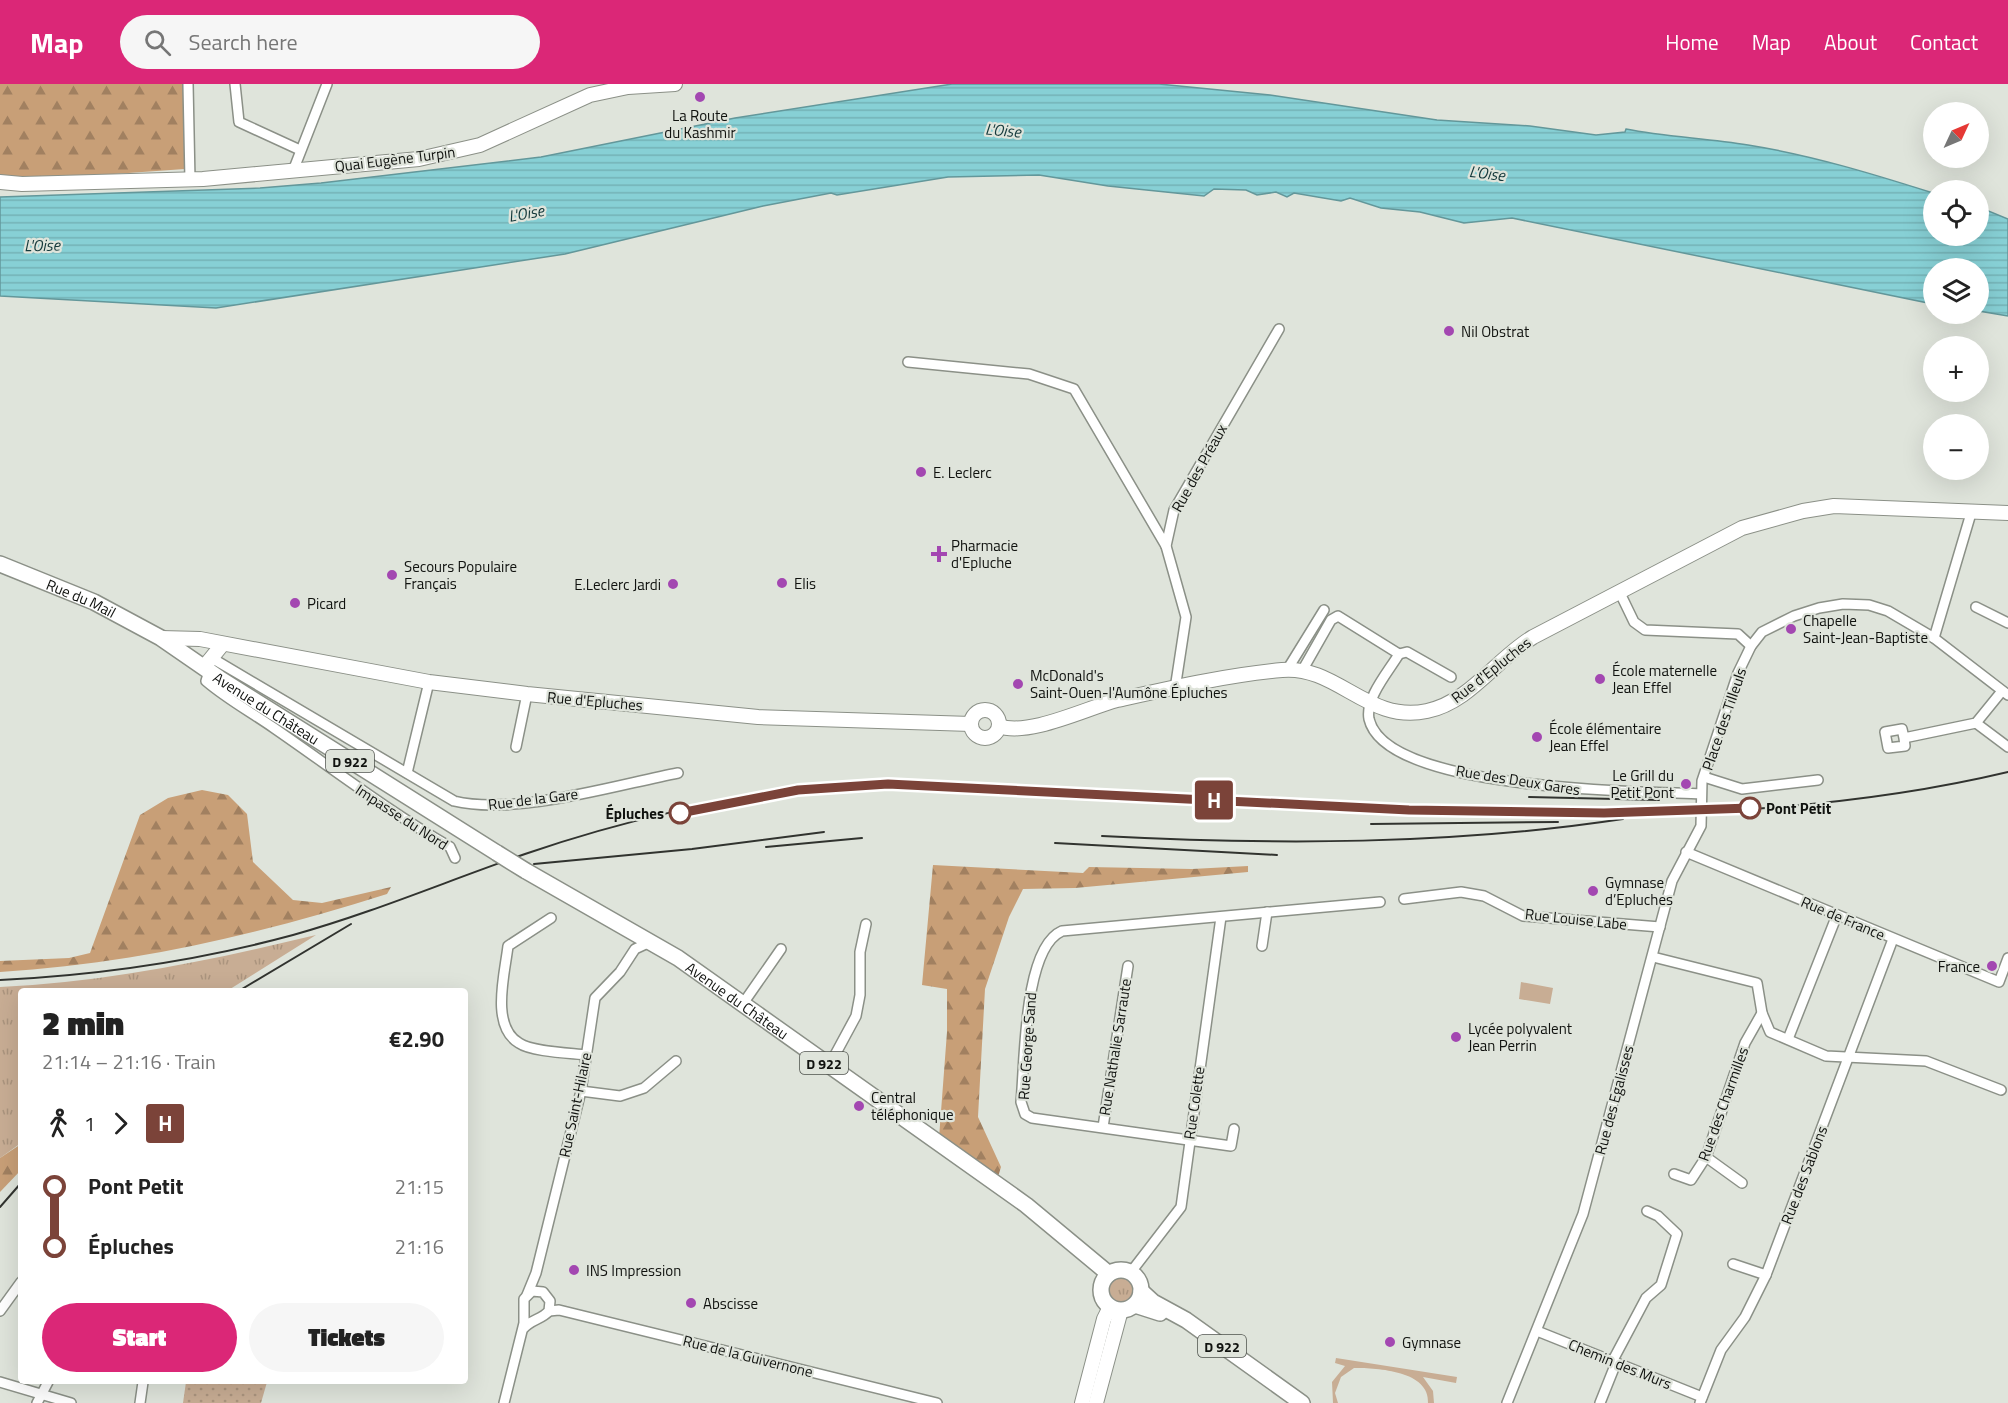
<!DOCTYPE html>
<html lang="en">
<head>
<meta charset="utf-8">
<style>
  :root { --surface:#fff; --page:#f6f6f6; --text:#222; --muted:#767676; --accent:#db2777 }
  body { margin:0; font-family:"Titillium Web",sans-serif; background:var(--page); color:var(--text); height:100vh; display:flex; flex-direction:column; font-size:22px; white-space:nowrap }
  * { box-sizing:border-box; margin:0 }
  p { font-size:20px; color:var(--muted) }
  .icon { flex:none; width:33px; height:33px; fill:none; stroke:currentColor; stroke-width:2; stroke-linecap:round; stroke-linejoin:round }
  .map { position:relative; flex:1; overflow:hidden }
  .panel { position:absolute; left:18px; top:904px; width:450px; height:396px; display:flex; flex-direction:column; background:var(--surface); border-radius:6px; box-shadow:0 6px 24px #0002 }
  .panel>* { flex:none }
  .badge { padding:0 12px; border-radius:4px; font-size:21px; line-height:39px }
  .needle { width:39px; rotate:46deg }
  .buttons { position:absolute; left:1923px; top:18px; display:grid; gap:12px }
  .buttons a { display:grid; place-items:center; width:66px; height:66px; border-radius:50%; background:var(--surface); box-shadow:0 6px 24px #0002; font-size:30px }
  .map>.badge { position:absolute; translate:-50% -50%; box-shadow:0 0 0 3px #fff }
  .legs { display:flex; align-items:center; gap:9px; height:66px; padding:0 24px; font-size:20px }
  .legs p { margin-inline-start:auto }
  .head { display:flex; align-items:center; justify-content:space-between; height:102px; padding:0 24px }
  h1 { font-size:33px; font-weight:800; line-height:45px }
  .primary-button { display:flex; gap:12px; margin-top:auto; padding:12px 24px }
  .primary-button a { flex:1; height:69px; border-radius:36px; background:var(--accent); color:#fff; font-size:24px; font-weight:800; line-height:69px; text-align:center }
  .primary-button a+a { background:var(--page); color:var(--text) }
  ul { padding:0 24px; list-style:none }
  li { display:flex; align-items:center; gap:21px; height:60px; font-size:22px }
  li i { display:grid; place-items:center; width:9px; height:100%; margin:0 8px; background:currentColor }
  li i::after { content:''; width:15px; height:15px; margin:-8px; border:4px solid; border-radius:50%; background:var(--surface) }
  li p { margin-inline-start:auto }
  li:first-child i { background:linear-gradient(#0000 50%,currentColor 0) }
  li:last-child i { background:linear-gradient(currentColor 50%,#0000 0) }
  header { display:flex; align-items:center; gap:36px; box-sizing:border-box; height:84px; padding:0 30px; background:var(--accent); color:#fff }
  header strong { font-size:28px }
  nav { display:flex; gap:33px; margin-inline-start:auto; font-size:21px }
  .search { width:420px; height:54px; background:var(--page); display:flex; align-items:center; gap:15px; box-sizing:border-box; padding:0 21px; border-radius:33px; color:var(--muted); font-size:22px }
  .map>svg:first-child { display:block }
  .grass { fill:url(#grass-tufts) }
  .forest { fill:url(#forest-firs) }
  .park { fill:url(#park-dots) }
  .pitch { fill:#c8ad94 }
  .water { fill:url(#water-rules); stroke:#63979a; stroke-width:1.5 }
  .lines { fill:none; stroke-linecap:round; stroke-linejoin:round }
  .street-casing { stroke:#8b9087; stroke-width:12 }
  .secondary-casing { stroke:#8b9087; stroke-width:16 }
  .primary-casing { stroke:#8b9087; stroke-width:18 }
  .street { stroke:#fff; stroke-width:9 }
  .secondary { stroke:#fff; stroke-width:14 }
  .primary { stroke:#fff; stroke-width:15 }
  .rail { stroke:#31332f; stroke-width:2 }
  .primary-bridge-casing { stroke:#8b9087; stroke-width:18; stroke-linecap:butt }
  .primary-bridge { stroke:#fff; stroke-width:15 }
  .line-1-casing { stroke:#fff; stroke-width:14 }
  .line-1 { stroke:#7b4339; stroke-width:9 }
  .poi-dot { fill:#a347b1; stroke:#dfe4db; stroke-width:2 }
  .stop-1-dot { fill:#fff; stroke:#7b4339; stroke-width:3 }
  .labels { text-anchor:middle; dominant-baseline:central; stroke-width:4.5; stroke-linejoin:round; paint-order:stroke }
  .shield { fill:#dfe4db; stroke:#4e514c; stroke-width:1.5 }
  .shield-label { font-size:14px; font-weight:bold; fill:#10120f }
  .poi-label { font-size:15px; fill:#10120f; stroke:#dfe4db; text-anchor:start }
  .street-label { font-size:15px; fill:#10120f; stroke:#dfe4db }
  .stop-label { font-size:15px; font-weight:bold; fill:#10120f; stroke:#dfe4db; text-anchor:start }
  .water-label { font-size:16px; font-style:italic; fill:#14393b; stroke:#dfe4db }
</style>
</head>
<body>
<header>
<strong>Map</strong>
<div class="search"><svg class="icon" aria-label="search" viewBox="0 0 24 24"><circle cx="10" cy="10" r="6"/><path d="M15 15l6 6"/></svg>Search here</div>
<nav><a>Home</a><a>Map</a><a>About</a><a>Contact</a></nav>
</header>
<div class="map">
<svg width="2008" height="1319" viewBox="0 0 2008 1319">
  <defs>
    <pattern id="grass-tufts" width="24" height="20" patternUnits="userSpaceOnUse" patternTransform="scale(1.5)"><rect width="24" height="20" fill="#c8ad94"/><path d="M3 7l-1-3M5 7V3M7 7l1-3M15 17l-1-3M17 17v-4M19 17l1-3" fill="none" stroke="#ab947e"/></pattern>
    <pattern id="forest-firs" width="22" height="20" patternUnits="userSpaceOnUse" patternTransform="scale(1.5)"><rect width="22" height="20" fill="#c89f77"/><path d="M5 1l3.5 6h-7zM16 11l3.5 6h-7z" fill="#a18060"/></pattern>
    <pattern id="park-dots" width="8" height="8" patternUnits="userSpaceOnUse" patternTransform="scale(1.5)"><rect width="8" height="8" fill="#c8ad94"/><path d="M2 2h.1M6 6h.1" fill="none" stroke="#ab947e" stroke-width="1.8" stroke-linecap="round"/></pattern>
    <pattern id="water-rules" width="6" height="5" patternUnits="userSpaceOnUse" patternTransform="scale(1.5)"><rect width="6" height="5" fill="#87d0d5"/><path d="M0 2.5h6" fill="none" stroke="#74b2b6"/></pattern>
  </defs>
  <rect width="100%" height="100%" fill="#dfe4db"/>
  <g class="grass">
    <path d="M 316,851 L 227,907 L 21,908 L 21,1059 L 0,1074 L 0,903 C 108,898 212,876 316,851 Z"/>
    <circle cx="1122" cy="1205" r="14"/>
  </g>
  <g class="forest">
    <path d="M 0,0 L 185,0 L 185,85 L 57,94 L 0,94 Z"/>
    <path d="M 202,706 L 228,711 L 247,730 L 253,778 L 293,816 L 322,819 L 391,803 L 387,810 C 261,850 133,880 0,888 L 0,877 L 69,874 L 90,869 L 140,731 L 168,714 Z"/>
    <path d="M 933,781 L 1083,789 L 1089,783 L 1192,785 L 1248,782 L 1248,788 L 1075,804 L 1023,805 L 1009,833 L 985,905 L 978,1033 L 1001,1083 L 998,1093 L 939,1054 L 947,948 L 947,905 L 922,901 Z"/>
    <path d="M 21,1060 L 21,1086 L 0,1108 L 0,1074 Z"/>
  </g>
  <path class="park" d="M 186,1298 L 267,1298 L 261,1319 L 183,1319 Z"/>
  <g class="pitch">
    <path d="M 1521,898 L 1553,904 L 1550,920 L 1519,915 Z"/>
    <path d="M 1336,1274 L 1457,1293 L 1456,1299 L 1423,1293 L 1433,1307 L 1434,1319 L 1428,1319 C 1430,1287 1378,1284 1354,1284 L 1341,1293 L 1335,1309 L 1338,1319 L 1333,1319 L 1332,1298 L 1345,1282 L 1335,1279 Z"/>
  </g>
  <path class="water" d="M 952,0 L 1159,0 L 1270,11 L 1437,36 L 1530,42 L 1596,51 L 1625,48 L 1626,45 C 1666,53 1707,54 1748,61 C 1811,71 1873,90 1933,109 L 1934,152 L 1978,152 L 1979,123 L 2008,135 L 2008,232 L 1979,227 L 1978,184 L 1934,184 L 1933,220 L 1512,134 L 1464,139 L 1420,128 L 1381,124 L 1350,114 L 1341,117 L 1294,109 L 1287,113 L 1276,108 L 1257,111 L 1246,106 L 1214,105 L 1204,112 L 1108,102 L 1039,91 L 948,93 L 837,111 L 831,109 L 763,122 L 565,170 L 216,224 L 0,212 L 0,113 L 260,104 L 321,99 L 541,73 L 735,34 Z"/>
  <g class="lines">
    <defs>
      <g id="street">
        <path d="M 188,0 L 190,96"/>
        <path d="M 235,0 L 239,38 L 300,66"/>
        <path d="M 293,87 L 327,0"/>
        <path d="M 908,278 L 1029,290 L 1074,305 L 1166,462"/>
        <path d="M 1620,509 L 1634,538 L 1645,546 L 1738,550 L 1751,562"/>
        <path d="M 1976,523 L 2008,539"/>
        <path d="M 1934,554 L 1972,426"/>
        <path d="M 1399,570 L 1407,568 L 1451,593"/>
        <path d="M 210,573 L 454,717 C 515,732 616,701 678,689"/>
        <path d="M 1287,586 L 1324,526"/>
        <path d="M 209,587 L 206,597 C 227,615 251,628 274,644 C 332,684 388,727 450,763 L 455,774"/>
        <path d="M 1302,587 L 1331,536 L 1338,532 L 1399,570 C 1389,587 1365,614 1369,635 C 1386,707 1639,707 1701,710"/>
        <path d="M 1175,605 L 1186,533 L 1166,462 L 1174,426 L 1279,245"/>
        <path d="M 1976,639 L 2008,663"/>
        <path d="M 1904,654 L 1905,662 L 1888,664 L 1885,648 L 1902,645 L 1904,654 L 1976,639 L 2002,607"/>
        <path d="M 516,663 L 527,610"/>
        <path d="M 407,689 L 429,598"/>
        <path d="M 1704,693 L 1742,705 L 1818,696"/>
        <path d="M 1686,768 L 1999,898 L 2008,874"/>
        <path d="M 1404,815 L 1461,808 L 1484,812 L 1523,832 L 1660,843"/>
        <path d="M 551,834 L 508,862 C 505,889 490,942 519,959 C 532,968 570,969 587,971"/>
        <path d="M 1262,862 L 1267,828"/>
        <path d="M 1653,873 L 1757,899 L 1762,929 L 1770,948 L 1826,972 L 1926,977 L 2001,1006"/>
        <path d="M 742,921 L 781,865"/>
        <path d="M 1788,955 L 1837,831"/>
        <path d="M 829,982 L 856,932 L 860,911 L 860,868 L 866,840"/>
        <path d="M 581,1007 L 620,1012 L 644,1004 L 676,977"/>
        <path d="M 1103,1043 L 1128,882"/>
        <path d="M 1234,1045 L 1231,1062 L 1032,1034 L 1025,1030 L 1021,1018 C 1025,979 1023,864 1062,847 L 1380,818"/>
        <path d="M 1706,1073 L 1742,1099"/>
        <path d="M 1674,1090 L 1691,1096 L 1706,1073 L 1745,959 L 1762,929"/>
        <path d="M 1733,1180 L 1766,1191"/>
        <path d="M 1131,1188 L 1181,1123 L 1221,833"/>
        <path d="M 527,1211 L 536,1189 L 581,1007 L 595,914 L 620,888 L 635,865 L 650,858"/>
        <path d="M 0,1227 L 21,1198"/>
        <path d="M 549,1227 L 559,1226 L 937,1319"/>
        <path d="M 1537,1247 L 1702,1313"/>
        <path d="M 1612,1278 L 1646,1214 L 1661,1201 L 1677,1150 L 1658,1132 L 1647,1127"/>
        <path d="M 0,1298 L 71,1319"/>
        <path d="M 37,1319 L 48,1298"/>
        <path d="M 140,1319 L 143,1298"/>
        <path d="M 504,1319 L 524,1239 L 524,1215 L 532,1207 L 543,1208 L 550,1217 L 549,1227 C 541,1236 531,1235 523,1245"/>
        <path d="M 1507,1319 L 1583,1130 L 1672,797 L 1701,742 L 1702,697 L 1738,589 L 1751,562 L 1762,548 L 1794,532 L 1819,524 L 1843,520 L 1869,521 L 1888,527 L 1934,554 L 2008,611"/>
        <path d="M 1600,1319 L 1616,1279"/>
        <path d="M 1700,1319 L 1721,1266 L 1745,1233 L 1766,1191 L 1893,855"/>
      </g>
      <g id="secondary">
        <path d="M 0,98 L 22,100 L 203,95 L 419,75 L 480,61 L 590,11 L 628,3 L 675,0"/>
        <path d="M 161,554 L 200,555 L 429,598 L 527,610 L 758,633 L 971,640"/>
        <path d="M 204,583 L 222,561"/>
        <circle cx="985" cy="640" r="14"/>
        <path d="M 999,642 C 1028,653 1087,624 1117,616 C 1171,604 1227,591 1282,586 C 1337,581 1368,640 1427,627 C 1470,618 1496,575 1533,553 L 1742,444 L 1803,427 L 1834,422 L 2008,429"/>
        <path d="M 1082,1319 L 1104,1235 L 1110,1223"/>
        <path d="M 1096,1319 L 1121,1226"/>
      </g>
      <g id="primary">
        <path id="s1" d="M 0,480 L 94,518 L 161,554 L 219,594 L 497,769"/>
        <path id="s2" d="M 526,787 L 678,874 L 1026,1121 L 1109,1190"/>
        <circle cx="1121" cy="1206" r="20"/>
        <path d="M 1141,1207 L 1153,1218 L 1186,1236 L 1302,1319"/>
        <path d="M 1135,1221 L 1160,1229"/>
      </g>
    </defs>
    <use href="#street" class="street-casing"/>
    <use href="#secondary" class="secondary-casing"/>
    <use href="#primary" class="primary-casing"/>
    <use href="#street" class="street"/>
    <use href="#secondary" class="secondary"/>
    <use href="#primary" class="primary"/>
    <g class="rail">
      <path d="M 1529,713 L 1659,716"/>
      <path d="M 1371,740 L 1558,738"/>
      <path d="M 1102,752 C 1275,761 1451,761 1623,735"/>
      <path d="M 1055,759 L 1277,771"/>
      <path d="M 766,763 L 862,754"/>
      <path d="M 534,780 L 692,765 L 824,748"/>
      <path d="M 0,896 C 99,891 197,877 293,851 C 372,829 447,797 525,770 C 615,739 729,711 824,703 C 932,693 1043,707 1151,713 C 1430,728 1735,753 2008,688"/>
      <path d="M 237,908 L 351,840"/>
      <path d="M 0,1123 L 21,1099"/>
    </g>
    <defs>
      <path id="primary-bridge" d="M 497,769 L 526,787"/>
    </defs>
    <use href="#primary-bridge" class="primary-bridge-casing"/>
    <use href="#primary-bridge" class="primary-bridge"/>
  </g>
  <g class="lines">
    <defs>
      <path id="line-1" d="M 680,729 L 798,706 L 888,700 L 1409,726 L 1604,729 L 1750,724"/>
    </defs>
    <use href="#line-1" class="line-1-casing"/>
    <use href="#line-1" class="line-1"/>
  </g>
  <g class="poi-dot">
    <circle cx="700" cy="13" r="6"/>
    <circle cx="1449" cy="247" r="6"/>
    <circle cx="921" cy="388" r="6"/>
    <path d="M936 461h6v6h6v6h-6v6h-6v-6h-6v-6h6z"/>
    <circle cx="392" cy="491" r="6"/>
    <circle cx="782" cy="499" r="6"/>
    <circle cx="673" cy="500" r="6"/>
    <circle cx="295" cy="519" r="6"/>
    <circle cx="1791" cy="545" r="6"/>
    <circle cx="1600" cy="595" r="6"/>
    <circle cx="1018" cy="600" r="6"/>
    <circle cx="1537" cy="653" r="6"/>
    <circle cx="1686" cy="700" r="6"/>
    <circle cx="1593" cy="807" r="6"/>
    <circle cx="1992" cy="882" r="6"/>
    <circle cx="1456" cy="953" r="6"/>
    <circle cx="859" cy="1022" r="6"/>
    <circle cx="574" cy="1186" r="6"/>
    <circle cx="691" cy="1219" r="6"/>
    <circle cx="1390" cy="1258" r="6"/>
  </g>
  <g class="stop-1-dot">
    <circle cx="1750" cy="724" r="10"/>
    <circle cx="680" cy="729" r="10"/>
  </g>
  <g class="labels">
    <g class="shield">
      <rect x="326" y="666" width="48" height="22" rx="4.5"/>
      <rect x="800" y="968" width="48" height="22" rx="4.5"/>
      <rect x="1198" y="1251" width="48" height="22" rx="4.5"/>
    </g>
    <g class="shield-label">
      <text x="350" y="677">D 922</text>
      <text x="824" y="979">D 922</text>
      <text x="1222" y="1262">D 922</text>
    </g>
    <g class="poi-label">
      <text x="700" y="31" text-anchor="middle">La Route<tspan x="700" dy="17">du Kashmir</tspan></text>
      <text x="1461" y="247">Nil Obstrat</text>
      <text x="933" y="388">E. Leclerc</text>
      <text x="951" y="461">Pharmacie<tspan x="951" dy="17">d'Epluche</tspan></text>
      <text x="404" y="482">Secours Populaire<tspan x="404" dy="17">Français</tspan></text>
      <text x="794" y="499">Elis</text>
      <text x="661" y="500" text-anchor="end">E.Leclerc Jardi</text>
      <text x="307" y="519">Picard</text>
      <text x="1803" y="536">Chapelle<tspan x="1803" dy="17">Saint-Jean-Baptiste</tspan></text>
      <text x="1612" y="586">École maternelle<tspan x="1612" dy="17">Jean Effel</tspan></text>
      <text x="1030" y="591">McDonald's<tspan x="1030" dy="17">Saint-Ouen-l'Aumône Épluches</tspan></text>
      <text x="1549" y="644">École élémentaire<tspan x="1549" dy="17">Jean Effel</tspan></text>
      <text x="1674" y="691" text-anchor="end">Le Grill du<tspan x="1674" dy="17">Petit Pont</tspan></text>
      <text x="1605" y="798">Gymnase<tspan x="1605" dy="17">d’Epluches</tspan></text>
      <text x="1980" y="882" text-anchor="end">France</text>
      <text x="1468" y="944">Lycée polyvalent<tspan x="1468" dy="17">Jean Perrin</tspan></text>
      <text x="871" y="1013">Central<tspan x="871" dy="17">téléphonique</tspan></text>
      <text x="586" y="1186">INS Impression</text>
      <text x="703" y="1219">Abscisse</text>
      <text x="1402" y="1258">Gymnase</text>
    </g>
    <g class="street-label">
      <text transform="translate(395 75) rotate(-7)">Quai Eugène Turpin</text>
      <text transform="translate(1199 384) rotate(-61)">Rue des Préaux</text>
      <text stroke="none"><textPath href="#s1" startOffset="88">Rue du Mail</textPath></text>
      <text transform="translate(1491 586) rotate(-38)">Rue d'Epluches</text>
      <text transform="translate(595 617) rotate(5)">Rue d'Epluches</text>
      <text stroke="none"><textPath href="#s1" startOffset="304">Avenue du Château</textPath></text>
      <text transform="translate(1724 635) rotate(-71)">Place des Tilleuls</text>
      <text transform="translate(1518 696) rotate(9)">Rue des Deux Gares</text>
      <text transform="translate(533 715) rotate(-7)">Rue de la Gare</text>
      <text transform="translate(402 733) rotate(33)">Impasse du Nord</text>
      <text transform="translate(1843 834) rotate(23)">Rue de France</text>
      <text transform="translate(1576 835) rotate(6)">Rue Louise Labe</text>
      <text stroke="none"><textPath href="#s2" startOffset="248">Avenue du Château</textPath></text>
      <text transform="translate(1027 962) rotate(-86)">Rue George Sand</text>
      <text transform="translate(1115 963) rotate(-81)">Rue Nathalie Sarraute</text>
      <text transform="translate(1614 1016) rotate(-75)">Rue des Egalisses</text>
      <text transform="translate(1194 1019) rotate(-82)">Rue Colette</text>
      <text transform="translate(1723 1020) rotate(-70)">Rue des Charmilles</text>
      <text transform="translate(575 1021) rotate(-78)">Rue Saint-Hilaire</text>
      <text transform="translate(1804 1091) rotate(-69)">Rue des Sablons</text>
      <text transform="translate(748 1272) rotate(14)">Rue de la Guivernone</text>
      <text transform="translate(1620 1280) rotate(22)">Chemin des Murs</text>
    </g>
    <g class="stop-label">
      <text x="1766" y="724">Pont Petit</text>
      <text x="664" y="729" text-anchor="end">Épluches</text>
    </g>
    <g class="water-label">
      <text transform="translate(1003 46) rotate(5)">L'Oise</text>
      <text transform="translate(1487 89) rotate(7)">L'Oise</text>
      <text transform="translate(526 129) rotate(-10)">L'Oise</text>
      <text transform="translate(42 161) rotate(-1)">L'Oise</text>
    </g>
  </g>
</svg>
<div class="buttons">
<a><svg class="needle" viewBox="-14 -14 28 28"><path d="M0-13l5 13h-10z" fill="#e53935"/><path d="M0 13l5-13h-10z" fill="#767676"/></svg></a>
<a><svg class="icon" aria-label="locate" viewBox="0 0 24 24"><circle cx="12" cy="12" r="6"/><path d="M12 2v4M12 18v4M2 12h4M18 12h4"/></svg></a>
<a><svg class="icon" aria-label="layers" viewBox="0 0 24 24"><path d="M12 4l9 5-9 5-9-5zM3 14l9 5 9-5"/></svg></a>
<a>+</a>
<a>−</a>
</div>
<b class="badge" style="left:1214px;top:716px;background:#7b4339;color:#fff">H</b>
<section class="panel">
<div class="head"><div><h1>2 min</h1><p>21:14 – 21:16 · Train</p></div><b>€2.90</b></div>
<div class="legs"><svg class="icon" aria-label="walk" viewBox="0 0 24 24"><circle cx="13" cy="4" r="2"/><path d="M13 8l-2 6 4 7M11 14l-3 7M7 12l3-4h3l4 4"/></svg>1<svg class="icon" aria-label="forward" viewBox="0 0 24 24"><path d="M9 5l7 7-7 7"/></svg><b class="badge" style="background:#7b4339;color:#fff">H</b></div>
<ul>
<li><i style="color:#7b4339"></i><b>Pont Petit</b><p>21:15</p></li>
<li><i style="color:#7b4339"></i><b>Épluches</b><p>21:16</p></li>
</ul>
<div class="primary-button"><a>Start</a><a>Tickets</a></div>
</section>
</div>
</body>
</html>
